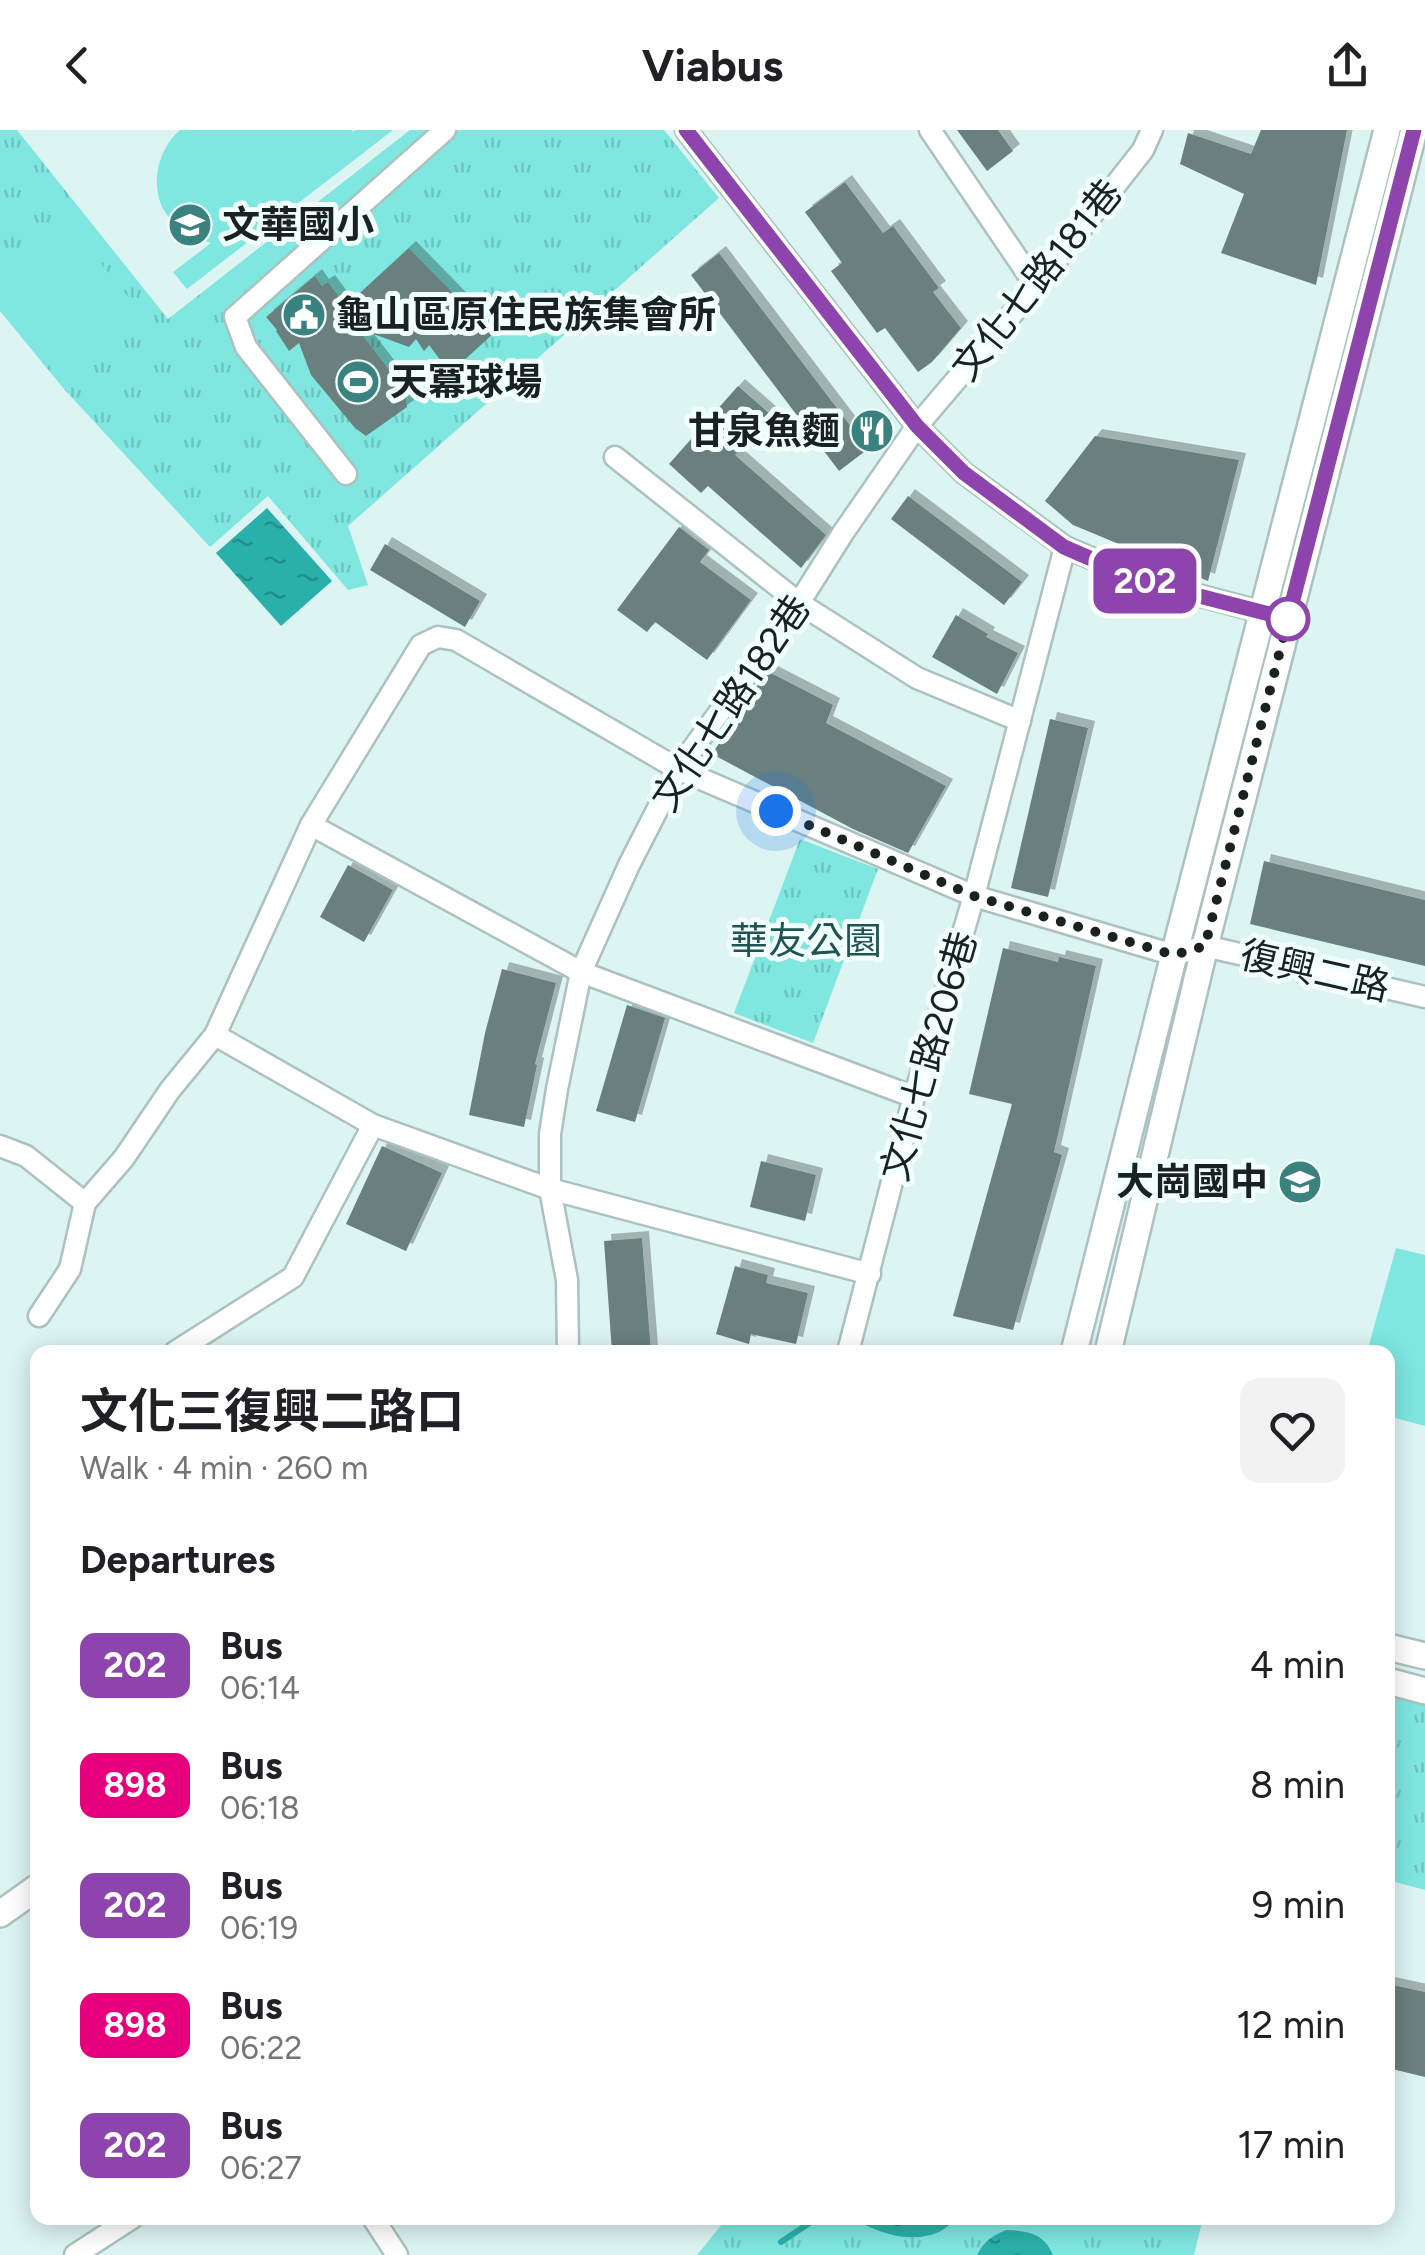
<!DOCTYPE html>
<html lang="en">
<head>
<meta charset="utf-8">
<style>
  :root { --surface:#fff; --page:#f2f2f2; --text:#202124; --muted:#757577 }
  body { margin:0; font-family:Figtree,"Noto Sans TC",sans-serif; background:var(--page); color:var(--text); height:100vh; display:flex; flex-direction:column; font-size:38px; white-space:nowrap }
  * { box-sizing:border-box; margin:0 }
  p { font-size:32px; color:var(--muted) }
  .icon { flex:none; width:55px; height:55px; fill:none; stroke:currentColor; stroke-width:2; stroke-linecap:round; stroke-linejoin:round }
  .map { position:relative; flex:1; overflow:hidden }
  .details { position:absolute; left:30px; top:1215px; width:1365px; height:880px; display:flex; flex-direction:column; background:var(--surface); border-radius:20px; box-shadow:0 5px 25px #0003 }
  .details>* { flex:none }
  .badge { padding:0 20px; border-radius:15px; font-size:35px; line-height:65px }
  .you { position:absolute; width:50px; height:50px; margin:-25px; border:8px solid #fff; border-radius:50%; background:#1a73e8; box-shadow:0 0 0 15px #1a73e833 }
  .map>.badge { position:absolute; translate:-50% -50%; box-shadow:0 0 0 5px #fff }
  h2 { padding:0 50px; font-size:38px; line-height:90px }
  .round { display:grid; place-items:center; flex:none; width:105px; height:105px; border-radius:20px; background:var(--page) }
  .summary { display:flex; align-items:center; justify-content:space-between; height:170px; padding:0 50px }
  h1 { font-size:48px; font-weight:700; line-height:75px }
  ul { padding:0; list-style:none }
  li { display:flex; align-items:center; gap:30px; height:120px; padding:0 50px }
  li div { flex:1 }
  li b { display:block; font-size:38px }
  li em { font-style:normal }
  li .badge { min-width:110px; font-weight:700; text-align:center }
  header { display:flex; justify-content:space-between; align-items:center; height:130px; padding:0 50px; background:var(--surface); font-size:45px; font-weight:700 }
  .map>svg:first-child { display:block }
  .grass { fill:url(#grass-tufts) }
  .pitch { fill:#7fe6e0 }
  .water { fill:url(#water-ripples) }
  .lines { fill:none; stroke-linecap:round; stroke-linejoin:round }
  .stream { stroke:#2ab0ab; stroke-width:6 }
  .building { fill:#6b807e; filter:url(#shadow) }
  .minor-casing { stroke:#abc2c0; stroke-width:25 }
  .tertiary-casing { stroke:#abc2c0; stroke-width:30 }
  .minor { stroke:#fff; stroke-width:20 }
  .tertiary { stroke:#fff; stroke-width:25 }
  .line-casing { stroke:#fff; stroke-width:22 }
  .line { stroke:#8e44ad; stroke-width:15 }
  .walk { stroke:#192221; stroke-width:10; stroke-dasharray:0 18 }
  .stop-dot { fill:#fff; stroke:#8e44ad; stroke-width:5 }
  .labels { text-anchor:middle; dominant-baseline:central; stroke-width:10; stroke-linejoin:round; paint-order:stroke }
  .poi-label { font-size:38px; font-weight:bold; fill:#192221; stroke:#f1fffd; text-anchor:start }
  .street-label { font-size:38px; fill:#192221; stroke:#f1fffd }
  .park-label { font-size:38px; fill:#1f5451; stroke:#f1fffd }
</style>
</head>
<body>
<header><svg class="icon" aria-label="back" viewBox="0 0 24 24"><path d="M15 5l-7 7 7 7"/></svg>Viabus<svg class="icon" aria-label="share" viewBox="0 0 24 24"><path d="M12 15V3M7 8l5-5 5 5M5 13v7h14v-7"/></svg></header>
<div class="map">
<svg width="1425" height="2125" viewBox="0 0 1425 2125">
  <defs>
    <pattern id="grass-tufts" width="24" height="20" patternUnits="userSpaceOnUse" patternTransform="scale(2.5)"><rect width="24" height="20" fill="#7fe6e0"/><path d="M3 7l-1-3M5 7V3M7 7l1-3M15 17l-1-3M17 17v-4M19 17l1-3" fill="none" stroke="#6dc5c0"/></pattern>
    <pattern id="water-ripples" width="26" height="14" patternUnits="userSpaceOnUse" patternTransform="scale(2.5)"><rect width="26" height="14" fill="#2ab0ab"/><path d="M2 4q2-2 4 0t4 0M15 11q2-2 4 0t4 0" fill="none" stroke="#238f8b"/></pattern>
    <filter id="shadow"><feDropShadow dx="7" dy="-7" stdDeviation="0" flood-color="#0004"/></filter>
  </defs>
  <rect width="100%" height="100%" fill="#dcf4f2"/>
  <g class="grass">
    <path d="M 0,0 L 17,0 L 168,189 L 410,0 L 664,0 L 719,68 L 348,396 L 368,455 L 348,460 L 268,366 L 210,417 L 64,259 L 0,181 Z"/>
    <path d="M 800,709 L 878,739 L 813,913 L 734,883 Z"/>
    <path d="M 1388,1566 L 1425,1576 L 1425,1760 L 1388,1750 Z"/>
    <path d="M 727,2088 L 1203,2088 L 1194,2125 L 697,2125 Z"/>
  </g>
  <g class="pitch">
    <path d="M 180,0 L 352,0 L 353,2 L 356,0 L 393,0 L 187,159 L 173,142 L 211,113 C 194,107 176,98 165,82 C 149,56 158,19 180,0 Z"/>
    <path d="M 69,95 L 148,191 L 67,257 L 0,175 L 0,152 Z"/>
    <path d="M 1396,1118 L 1425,1125 L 1425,1296 L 1388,1286 L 1388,1222 L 1367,1222 Z"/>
  </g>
  <g class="water">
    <path d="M 267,378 L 332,451 L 281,496 L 216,423 Z"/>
    <path d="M 851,2088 L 960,2088 C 953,2092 946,2098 939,2102 C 908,2115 878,2102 851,2088 Z"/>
    <path d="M 1006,2100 C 1028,2101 1044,2103 1053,2125 L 977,2125 C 984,2111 992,2106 1006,2100 Z"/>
  </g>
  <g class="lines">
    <path class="stream" d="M 781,2112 L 817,2088"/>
  </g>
  <g class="building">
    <path d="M 957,0 L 998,0 L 1013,21 L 987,41 Z"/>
    <path d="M 1261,0 L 1347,0 L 1316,155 L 1221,123 L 1244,64 L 1180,34 L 1188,3 L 1251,24 Z"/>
    <path d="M 845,52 L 883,103 L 893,96 L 939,158 L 933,162 L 961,198 L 932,232 L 918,242 L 885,198 L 877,203 L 831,141 L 842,133 L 805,82 Z"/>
    <path d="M 409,118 L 493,204 L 450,243 L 429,215 L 424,221 L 416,209 L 409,217 L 357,198 L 405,260 L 407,277 L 366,306 L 355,298 L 311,245 L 299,213 L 289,221 L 276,201 L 277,200 L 266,187 L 315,146 L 322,156 L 328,152 L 346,176 Z"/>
    <path d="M 719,123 L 868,319 L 839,341 L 691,145 Z"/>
    <path d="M 738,256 L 771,285 L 735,325 L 826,405 L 801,438 L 708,356 L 701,363 L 669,334 Z"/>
    <path d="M 1095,306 L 1239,330 L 1208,451 L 1073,395 L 1045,371 Z"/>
    <path d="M 908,366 L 1022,452 L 1004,475 L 891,389 Z"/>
    <path d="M 679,397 L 709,420 L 700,432 L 751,470 L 707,530 L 655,492 L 647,502 L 617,480 Z"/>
    <path d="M 385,414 L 480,471 L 465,497 L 370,440 Z"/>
    <path d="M 956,485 L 988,504 L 986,507 L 1018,523 L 997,564 L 932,527 Z"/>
    <path d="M 767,541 L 833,575 L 826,593 L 946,656 L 908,723 L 853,699 L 712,624 Z"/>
    <path d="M 1050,589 L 1088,598 L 1048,767 L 1011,758 Z"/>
    <path d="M 1264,731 L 1425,770 L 1425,836 L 1250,794 Z"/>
    <path d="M 348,735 L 393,760 L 364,812 L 320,787 Z"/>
    <path d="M 1003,818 L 1058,832 L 1059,827 L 1096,836 L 1054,1022 L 1062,1025 L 1013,1200 L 953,1186 L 1012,974 L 969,964 Z"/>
    <path d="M 502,839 L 556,853 L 535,934 L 537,935 L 524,997 L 469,985 L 485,903 Z"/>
    <path d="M 627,875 L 665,888 L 635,992 L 596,981 Z"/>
    <path d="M 382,1016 L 442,1043 L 406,1121 L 346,1094 Z"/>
    <path d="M 761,1031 L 816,1045 L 805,1091 L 750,1077 Z"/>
    <path d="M 642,1108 L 651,1222 L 612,1222 L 604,1111 Z"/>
    <path d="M 735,1136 L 768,1145 L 766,1153 L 808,1163 L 796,1214 L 751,1204 L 749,1214 L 716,1204 Z"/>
    <path d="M 1388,1854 L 1425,1862 L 1425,1947 L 1388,1938 Z"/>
  </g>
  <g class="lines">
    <defs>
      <g id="minor">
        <path d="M 686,0 L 917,296 L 964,343 L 1065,417 L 1145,451 L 1288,489"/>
        <path d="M 930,0 L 1036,156"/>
        <path d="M 615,327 L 799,473 L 917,548 L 1020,591"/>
        <path d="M 346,344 L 246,217 L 235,187 L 445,0"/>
        <path d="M 311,695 L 581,842 L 914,967"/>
        <path d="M 215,905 L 373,995 L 550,1059 L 870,1144"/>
        <path d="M 0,1016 L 26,1026 L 85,1073"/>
        <path d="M 39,1186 L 70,1139 L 85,1073 L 124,1028 L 170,960 L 215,905 L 311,695 L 421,515 L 438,507 L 456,510 L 678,639 L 974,766 L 1174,825 L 1205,816 L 1425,867"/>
        <path d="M 175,1222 L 293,1147 L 373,995"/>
        <path d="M 568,1222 L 567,1150 L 550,1059 L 550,1004 L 557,959 L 581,842 L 629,735 L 678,639 L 799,473 L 843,403 L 917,296 L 1036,156 L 1143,20 L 1152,0"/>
        <path d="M 848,1222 L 914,967 L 974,766 L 1065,417"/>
        <path d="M 373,2088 L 397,2125"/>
        <path d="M 75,2125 L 132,2088"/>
      </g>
      <g id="tertiary">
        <path d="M 1074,1222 L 1174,825 L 1387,0"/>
        <path d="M 1108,1222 L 1205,816 L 1414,0"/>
        <path d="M 1388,1517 L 1425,1526"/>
        <path d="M 1388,1551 L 1425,1561"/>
        <path d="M 0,1784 L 38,1757"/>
      </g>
    </defs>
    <use href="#minor" class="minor-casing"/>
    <use href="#tertiary" class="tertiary-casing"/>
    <use href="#minor" class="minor"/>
    <use href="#tertiary" class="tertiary"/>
  </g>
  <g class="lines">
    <defs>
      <path id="line" d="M 686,0 L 917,296 L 964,343 L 1064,417 L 1145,452 L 1288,489 L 1414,0"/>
    </defs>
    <use href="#line" class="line-casing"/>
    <use href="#line" class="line"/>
    <path class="walk" d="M 776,681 L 974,766 L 1174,825 L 1205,816 L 1288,489"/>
  </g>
  <defs>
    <symbol id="school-disc" viewBox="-11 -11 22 22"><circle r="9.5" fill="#3a827f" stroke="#f1fffd"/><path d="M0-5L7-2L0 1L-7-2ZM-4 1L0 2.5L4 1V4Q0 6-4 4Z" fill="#fff"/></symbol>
    <symbol id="civic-disc" viewBox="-11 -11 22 22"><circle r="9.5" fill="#3a827f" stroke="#f1fffd"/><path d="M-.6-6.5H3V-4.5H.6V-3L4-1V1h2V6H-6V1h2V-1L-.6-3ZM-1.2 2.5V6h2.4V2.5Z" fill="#fff"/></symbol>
    <symbol id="stadium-disc" viewBox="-11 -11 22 22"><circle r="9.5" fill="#3a827f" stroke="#f1fffd"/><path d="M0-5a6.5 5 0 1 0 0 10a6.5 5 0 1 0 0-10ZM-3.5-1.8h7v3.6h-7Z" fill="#fff"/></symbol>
    <symbol id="restaurant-disc" viewBox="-11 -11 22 22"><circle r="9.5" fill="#3a827f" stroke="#f1fffd"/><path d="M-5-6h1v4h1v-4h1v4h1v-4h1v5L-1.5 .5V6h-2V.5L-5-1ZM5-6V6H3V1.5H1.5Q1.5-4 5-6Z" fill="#fff"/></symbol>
  </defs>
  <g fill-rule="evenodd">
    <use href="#school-disc" x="165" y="70" width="50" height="50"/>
    <use href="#civic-disc" x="279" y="160" width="50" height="50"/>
    <use href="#stadium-disc" x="333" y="227" width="50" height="50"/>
    <use href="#restaurant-disc" x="847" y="276" width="50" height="50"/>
    <use href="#school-disc" x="1275" y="1027" width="50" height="50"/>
  </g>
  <circle class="stop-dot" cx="1288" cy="489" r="20"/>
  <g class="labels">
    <g class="poi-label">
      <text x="222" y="95">文華國小</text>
      <text x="336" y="185">龜山區原住民族集會所</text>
      <text x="390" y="252">天冪球場</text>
      <text x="840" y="301" text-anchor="end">甘泉魚麵</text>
      <text x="1268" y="1052" text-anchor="end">大崗國中</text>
    </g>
    <g class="street-label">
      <text transform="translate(1037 150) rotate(-51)">文化七路181巷</text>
      <text transform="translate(731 573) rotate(-56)">文化七路182巷</text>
      <text transform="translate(1315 841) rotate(13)">復興二路</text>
      <text transform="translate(929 926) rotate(-74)">文化七路206巷</text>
    </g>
    <g class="park-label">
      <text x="806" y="811">華友公園</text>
    </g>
  </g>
</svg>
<div class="you" style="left:776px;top:681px"></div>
<b class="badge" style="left:1145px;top:451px;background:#8e44ad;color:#fff">202</b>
<section class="details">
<div class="summary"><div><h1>文化三復興二路口</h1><p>Walk · 4 min · 260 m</p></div><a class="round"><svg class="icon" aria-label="heart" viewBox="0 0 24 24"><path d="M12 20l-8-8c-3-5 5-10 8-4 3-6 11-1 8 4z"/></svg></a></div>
<h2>Departures</h2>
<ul>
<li><span class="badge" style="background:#8e44ad;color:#fff">202</span><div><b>Bus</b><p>06:14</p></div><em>4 min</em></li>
<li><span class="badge" style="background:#e6007e;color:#fff">898</span><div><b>Bus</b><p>06:18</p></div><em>8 min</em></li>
<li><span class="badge" style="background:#8e44ad;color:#fff">202</span><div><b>Bus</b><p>06:19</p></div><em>9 min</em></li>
<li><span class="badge" style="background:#e6007e;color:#fff">898</span><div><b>Bus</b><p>06:22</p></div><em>12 min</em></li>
<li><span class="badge" style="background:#8e44ad;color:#fff">202</span><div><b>Bus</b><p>06:27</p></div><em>17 min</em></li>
</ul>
</section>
</div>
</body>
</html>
